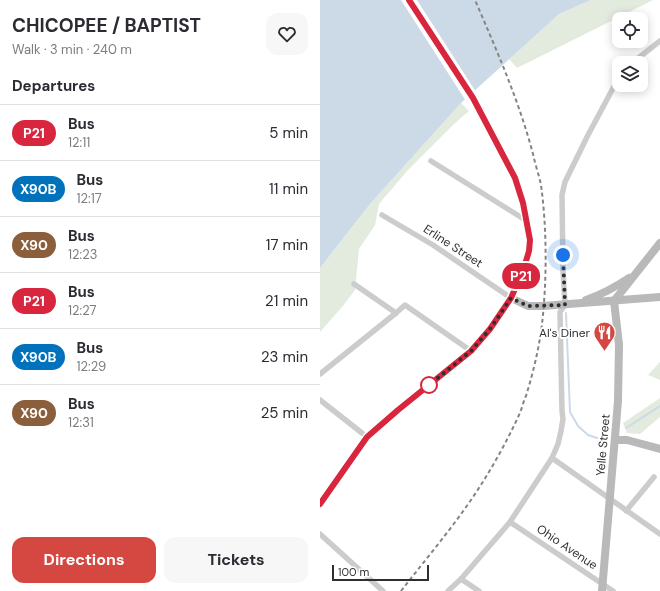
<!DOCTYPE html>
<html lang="en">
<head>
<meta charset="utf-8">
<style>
  :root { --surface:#fff; --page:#f7f7f7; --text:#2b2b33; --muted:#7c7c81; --line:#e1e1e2; --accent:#d54841 }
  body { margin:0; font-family:"DM Sans",sans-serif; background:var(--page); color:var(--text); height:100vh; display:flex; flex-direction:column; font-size:15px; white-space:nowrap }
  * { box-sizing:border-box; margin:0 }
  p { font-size:13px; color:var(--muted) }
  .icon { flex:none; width:22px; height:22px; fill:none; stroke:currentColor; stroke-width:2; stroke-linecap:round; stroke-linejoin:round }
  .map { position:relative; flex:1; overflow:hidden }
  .sheet { display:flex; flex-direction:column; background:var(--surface); width:320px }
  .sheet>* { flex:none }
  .badge { padding:0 8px; border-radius:13px; font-size:14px; line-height:26px }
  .buttons { position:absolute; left:292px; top:12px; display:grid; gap:8px }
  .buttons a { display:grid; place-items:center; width:36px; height:36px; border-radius:8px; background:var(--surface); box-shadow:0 2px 10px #0003; font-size:20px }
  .scale { position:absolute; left:12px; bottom:10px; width:97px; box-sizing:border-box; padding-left:4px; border:2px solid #2f2f2f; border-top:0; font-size:11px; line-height:14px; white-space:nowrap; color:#2f2f2f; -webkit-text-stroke:3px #fff; paint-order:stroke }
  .you { position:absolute; width:20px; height:20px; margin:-10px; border:3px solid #fff; border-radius:50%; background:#1a73e8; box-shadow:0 0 0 6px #1a73e833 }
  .map>.badge { position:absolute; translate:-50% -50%; box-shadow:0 0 0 2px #fff }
  h2 { padding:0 12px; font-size:15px; line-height:36px }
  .round { display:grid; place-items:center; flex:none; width:42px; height:42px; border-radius:12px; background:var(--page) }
  .overview { display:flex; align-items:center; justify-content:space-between; height:68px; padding:0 12px }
  h1 { font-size:19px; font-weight:700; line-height:30px }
  .primary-button { display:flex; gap:8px; margin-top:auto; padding:8px 12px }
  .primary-button a { flex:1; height:46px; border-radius:12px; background:var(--accent); color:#fff; font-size:16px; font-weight:700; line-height:46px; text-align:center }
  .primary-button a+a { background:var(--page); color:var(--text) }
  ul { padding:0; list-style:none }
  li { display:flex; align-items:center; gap:12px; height:56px; padding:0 12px; border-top:1px solid var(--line) }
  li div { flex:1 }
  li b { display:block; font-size:15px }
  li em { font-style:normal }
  li .badge { min-width:44px; font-weight:700; text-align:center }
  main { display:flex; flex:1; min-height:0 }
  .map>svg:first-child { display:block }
  .green { fill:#e3eade }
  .water { fill:#ccdae8 }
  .pier { fill:#fff }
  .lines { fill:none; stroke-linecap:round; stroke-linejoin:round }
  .stream { stroke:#ccdae8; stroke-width:2 }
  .street { stroke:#ccc; stroke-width:5.5 }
  .secondary { stroke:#b9b9b9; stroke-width:8 }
  .rail { stroke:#848484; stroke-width:2; stroke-dasharray:4 3; stroke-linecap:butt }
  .line-casing { stroke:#fff; stroke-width:9 }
  .line { stroke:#d7263d; stroke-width:6 }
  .walk { stroke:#2f2f2f; stroke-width:4; stroke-dasharray:0 7.2 }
  .stop-dot { fill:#fff; stroke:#d7263d; stroke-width:2 }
  .labels { text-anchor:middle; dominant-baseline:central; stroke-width:4; stroke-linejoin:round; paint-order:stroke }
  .street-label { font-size:12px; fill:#2f2f2f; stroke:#fff }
  .poi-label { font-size:12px; fill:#2f2f2f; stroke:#fff; text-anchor:end }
</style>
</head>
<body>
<main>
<section class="sheet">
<div class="overview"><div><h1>CHICOPEE / BAPTIST</h1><p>Walk · 3 min · 240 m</p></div><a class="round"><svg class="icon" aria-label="heart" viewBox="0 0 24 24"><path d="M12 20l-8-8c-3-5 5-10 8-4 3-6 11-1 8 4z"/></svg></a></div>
<h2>Departures</h2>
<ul>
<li><span class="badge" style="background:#d7263d;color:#fff">P21</span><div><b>Bus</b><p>12:11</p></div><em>5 min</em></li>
<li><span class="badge" style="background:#0072bc;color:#fff">X90B</span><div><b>Bus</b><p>12:17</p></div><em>11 min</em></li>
<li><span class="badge" style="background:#8b5e3c;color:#fff">X90</span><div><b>Bus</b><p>12:23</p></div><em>17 min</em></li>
<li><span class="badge" style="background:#d7263d;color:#fff">P21</span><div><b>Bus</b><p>12:27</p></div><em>21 min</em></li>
<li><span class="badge" style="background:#0072bc;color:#fff">X90B</span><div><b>Bus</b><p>12:29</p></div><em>23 min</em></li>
<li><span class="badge" style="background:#8b5e3c;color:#fff">X90</span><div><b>Bus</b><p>12:31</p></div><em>25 min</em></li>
</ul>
<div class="primary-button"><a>Directions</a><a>Tickets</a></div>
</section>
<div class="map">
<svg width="340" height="591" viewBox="0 0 340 591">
  <rect width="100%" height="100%" fill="#fff"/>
  <g class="green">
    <path d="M 271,0 L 333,0 L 197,68 L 189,59 L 239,14 Z"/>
    <path d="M 141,103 L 149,111 L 134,124 L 87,171 L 59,204 L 55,225 L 39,249 L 35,290 L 22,307 L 0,332 L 0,268 L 50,204 Z"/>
    <path d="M 340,362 L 340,380 L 328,375 Z"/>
    <path d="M 340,398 L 340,417 L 320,434 L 307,433 L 303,423 Z"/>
  </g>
  <path class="water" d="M 0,0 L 271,0 L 239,14 L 141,103 L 50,204 L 0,268 Z"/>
  <path class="pier" d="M 81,0 L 97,0 L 156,92 L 146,101 Z"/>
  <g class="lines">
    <g class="stream">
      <path d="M 246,313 L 250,412 L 258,426 L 268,435 L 277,438 L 286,439"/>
      <path d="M 306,428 L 340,406"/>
    </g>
    <g class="street">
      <path d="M 312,63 L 340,41"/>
      <path d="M 111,161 L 207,221"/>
      <path d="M 62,215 L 113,245 L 191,298"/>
      <path d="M 34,284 L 76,313"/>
      <path d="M 0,374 L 76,313 L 85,305 L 151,351"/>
      <path d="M 0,400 L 47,437"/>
      <path d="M 232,458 L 340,534"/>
      <path d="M 306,511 L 334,477"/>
      <path d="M 190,522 L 293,591"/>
      <path d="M 0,534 L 63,591"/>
      <path d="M 141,579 L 159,591"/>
      <path d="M 128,591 L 141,579 L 190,522 L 232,458 L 238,444 L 241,431 L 243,419 L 242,411 L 240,312 L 245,305 L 243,270 L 242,195 L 244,186 L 245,182 L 268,135 L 299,77"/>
    </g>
    <g class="secondary">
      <path d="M 191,298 L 208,306 L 223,306 L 340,297"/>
      <path d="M 266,300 C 283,294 294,288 309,278"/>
      <path d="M 294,301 L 340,243"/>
      <path d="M 296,440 L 307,440 L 340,449"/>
      <path d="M 0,504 L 47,437 L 78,410 L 151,351 L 170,329 L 191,298 L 204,268 L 209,251 L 210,240 L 203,203 L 195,178 L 153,98 L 89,0"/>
      <path d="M 282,591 L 298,401 L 299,345 L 294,301"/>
    </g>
    <path class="rail" d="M 81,591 C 109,555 140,519 164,480 C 177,459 189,437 199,415 C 202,409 203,402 206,396 C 213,373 219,349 222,324 C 227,280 227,229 221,185 C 219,175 215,164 213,154 C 199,101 177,51 155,0"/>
  </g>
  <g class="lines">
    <defs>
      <path id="line" d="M 0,504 L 47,437 L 78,410 L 151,351 L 170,329 L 191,298 L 204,268 L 209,251 L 210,240 L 203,203 L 195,178 L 153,98 L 89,0"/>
    </defs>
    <use href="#line" class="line-casing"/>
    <use href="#line" class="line"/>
    <path class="walk" d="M 109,385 L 108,386 L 151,351 L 170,329 L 191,298 L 208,306 L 245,305 L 243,255"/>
  </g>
  <defs>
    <symbol id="restaurant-pin" viewBox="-11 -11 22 30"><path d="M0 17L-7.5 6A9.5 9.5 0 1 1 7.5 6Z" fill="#d54841" stroke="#fff"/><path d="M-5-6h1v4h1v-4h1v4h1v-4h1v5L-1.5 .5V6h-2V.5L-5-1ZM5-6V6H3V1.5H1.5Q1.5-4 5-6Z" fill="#fff"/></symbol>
  </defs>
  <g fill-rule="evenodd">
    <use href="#restaurant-pin" x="272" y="320" width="25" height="34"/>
  </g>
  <circle class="stop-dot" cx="109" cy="385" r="8"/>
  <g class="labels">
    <g class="street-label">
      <text transform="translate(133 246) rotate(33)">Erline Street</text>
      <text transform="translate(283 445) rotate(-85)">Yelle Street</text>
      <text transform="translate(247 547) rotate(34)">Ohio Avenue</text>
    </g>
    <g class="poi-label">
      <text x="270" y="333">Al's Diner</text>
    </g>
  </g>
</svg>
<div class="buttons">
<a><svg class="icon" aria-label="locate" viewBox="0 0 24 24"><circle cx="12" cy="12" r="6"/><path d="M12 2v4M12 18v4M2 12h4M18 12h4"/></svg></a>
<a><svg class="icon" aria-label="layers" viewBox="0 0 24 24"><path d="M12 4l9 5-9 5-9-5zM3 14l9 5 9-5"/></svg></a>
</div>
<div class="scale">100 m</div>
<div class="you" style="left:243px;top:255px"></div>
<b class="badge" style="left:201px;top:276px;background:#d7263d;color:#fff">P21</b>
</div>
</main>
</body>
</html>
